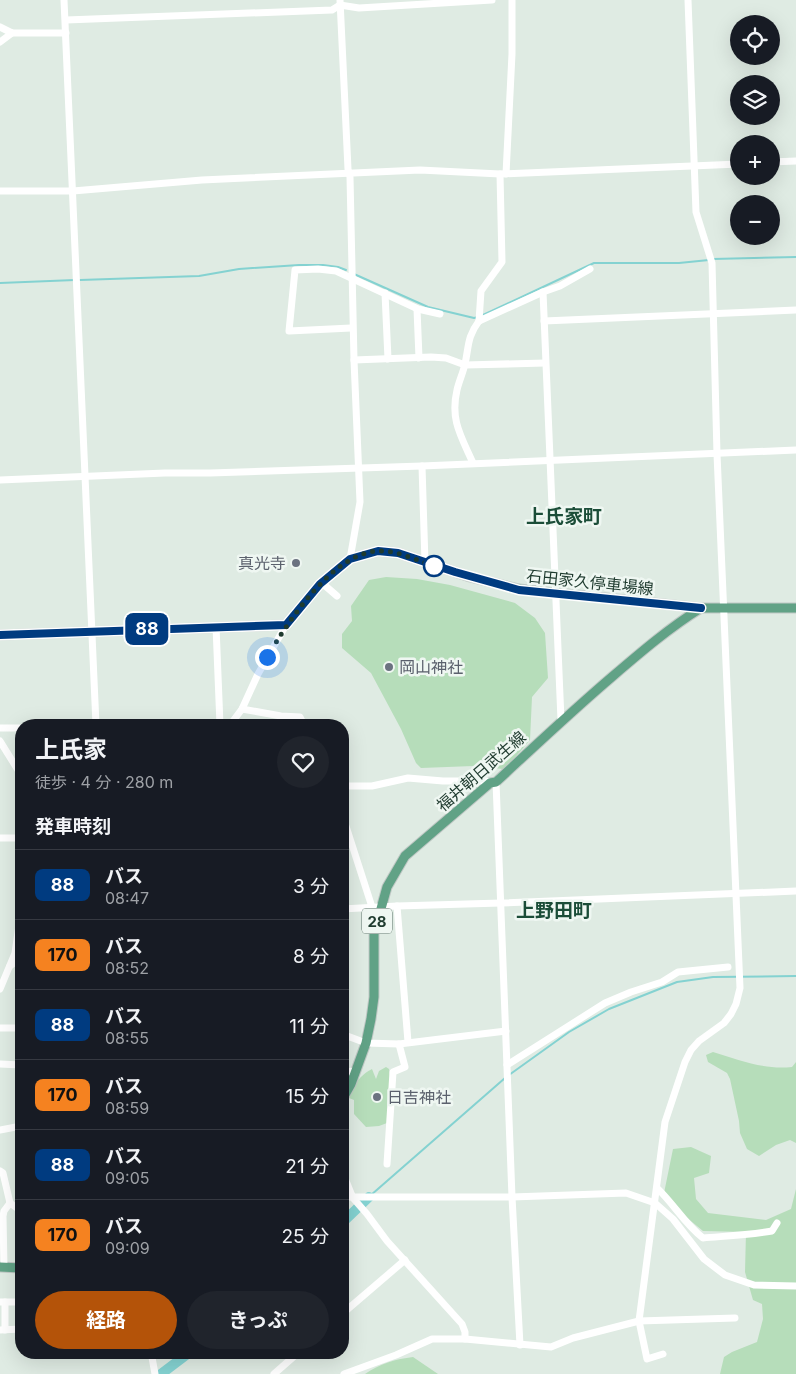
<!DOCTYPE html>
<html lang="ja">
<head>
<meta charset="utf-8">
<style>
  :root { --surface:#171b24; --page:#20242c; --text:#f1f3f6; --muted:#9ea1a6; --line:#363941; --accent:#b45309 }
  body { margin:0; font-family:Inter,"Noto Sans JP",sans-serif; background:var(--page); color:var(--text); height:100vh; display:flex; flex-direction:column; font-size:19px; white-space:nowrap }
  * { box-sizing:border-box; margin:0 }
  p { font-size:16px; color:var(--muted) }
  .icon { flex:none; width:28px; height:28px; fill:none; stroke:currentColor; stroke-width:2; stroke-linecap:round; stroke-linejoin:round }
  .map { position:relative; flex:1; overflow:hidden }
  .drawer { position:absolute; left:15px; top:719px; width:334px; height:640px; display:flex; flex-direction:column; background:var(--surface); border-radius:20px; box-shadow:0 5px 20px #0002 }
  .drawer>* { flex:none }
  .badge { padding:0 10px; border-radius:8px; font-size:18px; line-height:32px }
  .fabs { position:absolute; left:730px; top:15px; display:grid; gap:10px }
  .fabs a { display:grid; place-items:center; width:50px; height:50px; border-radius:50%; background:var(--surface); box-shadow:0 5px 20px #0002; font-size:25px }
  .you { position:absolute; width:25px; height:25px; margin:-12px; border:4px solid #fff; border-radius:50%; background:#1a73e8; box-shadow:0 0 0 8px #1a73e833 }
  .map>.badge { position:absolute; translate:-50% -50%; box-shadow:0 0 0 2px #fff }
  h2 { padding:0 20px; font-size:19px; line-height:45px }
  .round { display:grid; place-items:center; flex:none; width:52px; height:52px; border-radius:26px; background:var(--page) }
  .head { display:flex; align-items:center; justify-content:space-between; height:85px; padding:0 20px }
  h1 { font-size:24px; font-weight:700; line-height:38px }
  .action { display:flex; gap:10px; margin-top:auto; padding:10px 20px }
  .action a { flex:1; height:58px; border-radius:30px; background:var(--accent); color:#fff; font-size:20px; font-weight:700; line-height:58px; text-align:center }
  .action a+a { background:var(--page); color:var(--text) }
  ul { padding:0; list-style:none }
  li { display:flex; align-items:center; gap:15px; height:70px; padding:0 20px; border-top:1px solid var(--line) }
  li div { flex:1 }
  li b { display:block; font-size:19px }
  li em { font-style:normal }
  li .badge { min-width:55px; font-weight:700; text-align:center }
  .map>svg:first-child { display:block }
  .green { fill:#b6ddba }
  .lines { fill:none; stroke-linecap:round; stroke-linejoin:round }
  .stream { stroke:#84d2d1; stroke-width:2 }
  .river { stroke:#84d2d1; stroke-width:10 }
  .major-casing { stroke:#c0c8c5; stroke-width:11 }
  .minor { stroke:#fff; stroke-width:7 }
  .major { stroke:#61a286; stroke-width:9 }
  .line-casing { stroke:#fff; stroke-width:11 }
  .line { stroke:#003b80; stroke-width:8 }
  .walk { stroke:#1f3b2f; stroke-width:5; stroke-dasharray:0 9 }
  .worship-dot { fill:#6b7280; stroke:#eff7f2; stroke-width:2 }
  .stop-dot { fill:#fff; stroke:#003b80; stroke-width:2.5 }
  .labels { text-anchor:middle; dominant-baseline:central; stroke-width:5; stroke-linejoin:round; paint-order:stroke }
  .shield { fill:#eff7f2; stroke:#5d736a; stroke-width:1 }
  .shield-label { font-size:15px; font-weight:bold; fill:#1f3b2f }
  .worship-label { font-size:16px; fill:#5b616d; stroke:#eff7f2; text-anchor:start }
  .street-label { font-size:16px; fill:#1f3b2f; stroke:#eff7f2 }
  .quarter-label { font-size:19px; font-weight:bold; fill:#1b4d38; stroke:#eff7f2 }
</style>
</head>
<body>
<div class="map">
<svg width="796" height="1374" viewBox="0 0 796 1374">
  <rect width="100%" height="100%" fill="#dfebe3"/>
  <g class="green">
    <path d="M 386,577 L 417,579 L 450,585 L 515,603 L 535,618 L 545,633 L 548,678 L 532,697 L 530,740 L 511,762 L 503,769 L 473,766 L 421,768 L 416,763 L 401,729 L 371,673 L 342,648 L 342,634 L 352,621 L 351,606 L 369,580 Z"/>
    <path d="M 713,1052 C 739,1060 764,1070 792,1067 L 796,1062 L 796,1143 L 790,1140 L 776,1145 L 759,1156 L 747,1149 L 740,1133 L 739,1121 L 730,1079 L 727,1073 L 708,1062 L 706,1055 Z"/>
    <path d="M 386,1067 L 389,1069 L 390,1077 L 387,1123 L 379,1126 L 366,1127 L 354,1114 L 354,1100 L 349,1098 C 349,1088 363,1073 372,1069 L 376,1079 L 379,1071 Z"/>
    <path d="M 691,1147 L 711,1156 L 709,1173 L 694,1178 L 696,1199 L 708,1213 L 766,1220 L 791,1209 L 796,1189 L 796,1374 L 720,1374 L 724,1357 L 732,1352 L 757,1342 L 763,1319 L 762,1304 L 753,1300 L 745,1272 L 746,1232 L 703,1231 L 663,1198 L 673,1149 Z"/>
    <path d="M 413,1357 L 438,1374 L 365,1374 C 379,1364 396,1359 413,1357 Z"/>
  </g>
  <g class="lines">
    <g class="stream">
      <path d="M 713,259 L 796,257"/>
      <path d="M 354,274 L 428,307 L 474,318 L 478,317"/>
      <path d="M 80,280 L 199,276 L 239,269 L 299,265 L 323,265 L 338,267 L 346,270"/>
      <path d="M 0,283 L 75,280"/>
      <path d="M 483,315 L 594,263 L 679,263 L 709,260"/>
      <path d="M 509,1075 L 569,1032 L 609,1009 L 677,982 L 713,977 L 796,976"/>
      <path d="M 371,1195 L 505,1078"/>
    </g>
    <g class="river">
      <path d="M 342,1223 L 369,1197"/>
      <path d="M 161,1374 L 190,1352"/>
    </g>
    <defs>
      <g id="major">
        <path d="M 0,635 L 286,625 L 320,584 L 350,559 L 378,551 L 398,553 L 470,577 L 519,589 L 701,608 L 796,608"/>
        <path d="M 342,1100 L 351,1084 L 366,1043 L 371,1019 L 374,997 L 374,934 L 387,887 L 405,856 L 490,783 L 496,782 C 535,746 573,710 613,676 C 641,652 669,628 701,608"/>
        <path d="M 0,1267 L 21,1268"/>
      </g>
    </defs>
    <use href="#major" class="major-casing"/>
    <g class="minor">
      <path d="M 64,0 L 96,725"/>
      <path d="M 340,0 L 348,169 L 350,177 L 354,360 L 360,502 L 350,559"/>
      <path d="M 66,20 L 332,10 L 340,5 L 359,8 L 492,0"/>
      <path d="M 0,27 L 12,33 L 66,33"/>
      <path d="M 0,42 L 12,33"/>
      <path d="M 771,162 L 796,161"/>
      <path d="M 506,174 L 512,54 L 512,0"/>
      <path d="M 0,191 L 73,191 L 202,180 L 420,170 L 500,174 L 739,164"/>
      <path d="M 543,292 L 561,720"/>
      <path d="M 385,293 L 388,359"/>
      <path d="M 417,309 L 419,358"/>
      <path d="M 479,321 L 481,291 L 502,262 L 500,174"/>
      <path d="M 544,321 L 796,310"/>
      <path d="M 351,328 L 289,331 L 295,270 L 318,269 L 336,271 L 418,309 L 440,314"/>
      <path d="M 354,360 L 431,357 L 446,358 L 465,365 L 545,363"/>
      <path d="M 473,463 C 461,436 450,420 457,390 C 459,381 463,373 465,364 C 469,346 467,337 479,321 L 543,292 L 560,286 L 590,269"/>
      <path d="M 422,466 L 425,563"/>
      <path d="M 0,480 L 165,473 L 210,473 L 422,466 L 796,450"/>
      <path d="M 322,583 L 337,596"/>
      <path d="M 216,626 L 220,725"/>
      <path d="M 242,709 L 281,716 L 300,717 L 304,725"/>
      <path d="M 230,725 L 242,709 L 258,674 L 286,625"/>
      <path d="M 0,728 L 21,728"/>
      <path d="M 0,741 L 21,775"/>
      <path d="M 496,782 L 512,1197 L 520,1345"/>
      <path d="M 342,786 L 372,786 L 408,778 L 443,781 L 486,781 L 490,783"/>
      <path d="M 343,786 L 344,820 L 372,907"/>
      <path d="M 0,838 L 21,838"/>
      <path d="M 397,906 L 408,1042"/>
      <path d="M 342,909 L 397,906 L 501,903 L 796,891"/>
      <path d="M 10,966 L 21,958"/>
      <path d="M 0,989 L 15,953 L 21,911"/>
      <path d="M 0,1028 L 21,1028"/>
      <path d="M 342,1034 L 366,1043 L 399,1044 L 506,1031"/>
      <path d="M 0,1064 L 21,1065"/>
      <path d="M 507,1065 L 605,1003 L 631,992 L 662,982 L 678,972 L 728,967"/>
      <path d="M 342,1072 L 355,1071"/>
      <path d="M 0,1130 L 21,1126"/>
      <path d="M 387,1164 L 393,1072 L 405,1067 L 399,1044"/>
      <path d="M 0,1171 L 3,1173 L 10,1203 L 21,1211"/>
      <path d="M 342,1171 L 353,1198 L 367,1214 L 387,1241 L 462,1324 L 465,1332 L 465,1339"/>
      <path d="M 657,1188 C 673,1203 685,1224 703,1238 C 726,1236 749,1235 772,1231 L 777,1223"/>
      <path d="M 342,1197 L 512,1197 L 626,1193 L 655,1203 L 673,1219 L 704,1259 L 725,1275 L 754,1285 L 796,1286"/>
      <path d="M 4,1267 L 3,1216 L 4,1211 L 10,1203"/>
      <path d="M 0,1302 L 21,1302"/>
      <path d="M 5,1302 L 5,1330"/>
      <path d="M 342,1314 L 405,1260"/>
      <path d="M 0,1330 L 21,1329"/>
      <path d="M 151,1352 L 155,1374"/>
      <path d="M 663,1354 L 647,1359 L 639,1321 L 665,1122 L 685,1062 L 691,1050 L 699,1041 L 724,1023 L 731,1014 L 736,1004 L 740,988 L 717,454 L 712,263 L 696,212 L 688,0"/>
      <path d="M 274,1374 L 299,1352"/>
      <path d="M 344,1374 L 396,1355 L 432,1339 L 465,1339 L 551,1347 L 573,1338 L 639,1321 L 735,1318"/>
    </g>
    <use href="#major" class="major"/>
  </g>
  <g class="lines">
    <defs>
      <path id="line" d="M 0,635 L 286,625 L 320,584 L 350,559 L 378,551 L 398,553 L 455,572 L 519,590 L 701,608"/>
    </defs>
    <use href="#line" class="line-casing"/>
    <use href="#line" class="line"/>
    <path class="walk" d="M 267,657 C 288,622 332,554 377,551 C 399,550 420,562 440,568 L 434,566"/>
  </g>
  <g class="worship-dot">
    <circle cx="296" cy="563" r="5"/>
    <circle cx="389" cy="667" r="5"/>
    <circle cx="377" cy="1097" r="5"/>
  </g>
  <circle class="stop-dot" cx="434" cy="566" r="10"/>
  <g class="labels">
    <rect class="shield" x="362" y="908.5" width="30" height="25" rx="4"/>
    <g class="shield-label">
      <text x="377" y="921">28</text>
    </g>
    <g class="worship-label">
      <text x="286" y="563" text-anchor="end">真光寺</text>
      <text x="399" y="667">岡山神社</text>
      <text x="387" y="1097">日吉神社</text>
    </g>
    <g class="street-label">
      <text transform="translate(590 582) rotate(6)">石田家久停車場線</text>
      <text transform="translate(481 771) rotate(-41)">福井朝日武生線</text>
    </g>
    <g class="quarter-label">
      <text x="564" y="516">上氏家町</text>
      <text x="554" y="910">上野田町</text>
    </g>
  </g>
</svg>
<div class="fabs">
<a><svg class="icon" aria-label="locate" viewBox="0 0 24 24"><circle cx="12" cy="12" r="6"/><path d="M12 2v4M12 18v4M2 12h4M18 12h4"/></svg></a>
<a><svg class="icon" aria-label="layers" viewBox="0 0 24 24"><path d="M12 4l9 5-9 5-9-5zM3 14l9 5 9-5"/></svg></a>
<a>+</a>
<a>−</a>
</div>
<div class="you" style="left:267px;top:657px"></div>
<b class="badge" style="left:147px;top:629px;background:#003b80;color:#fff">88</b>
<section class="drawer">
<div class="head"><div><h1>上氏家</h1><p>徒歩 · 4 分 · 280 m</p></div><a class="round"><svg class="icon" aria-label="heart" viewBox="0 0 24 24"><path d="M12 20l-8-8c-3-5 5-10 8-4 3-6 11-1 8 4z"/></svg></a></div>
<h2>発車時刻</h2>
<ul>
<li><span class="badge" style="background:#003b80;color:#fff">88</span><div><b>バス</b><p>08:47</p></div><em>3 分</em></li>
<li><span class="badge" style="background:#f58220;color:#111">170</span><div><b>バス</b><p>08:52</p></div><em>8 分</em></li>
<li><span class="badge" style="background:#003b80;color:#fff">88</span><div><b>バス</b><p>08:55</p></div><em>11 分</em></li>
<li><span class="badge" style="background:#f58220;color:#111">170</span><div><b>バス</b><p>08:59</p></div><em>15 分</em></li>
<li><span class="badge" style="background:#003b80;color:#fff">88</span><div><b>バス</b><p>09:05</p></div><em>21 分</em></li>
<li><span class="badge" style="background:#f58220;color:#111">170</span><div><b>バス</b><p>09:09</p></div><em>25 分</em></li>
</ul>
<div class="action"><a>経路</a><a>きっぷ</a></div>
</section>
</div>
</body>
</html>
